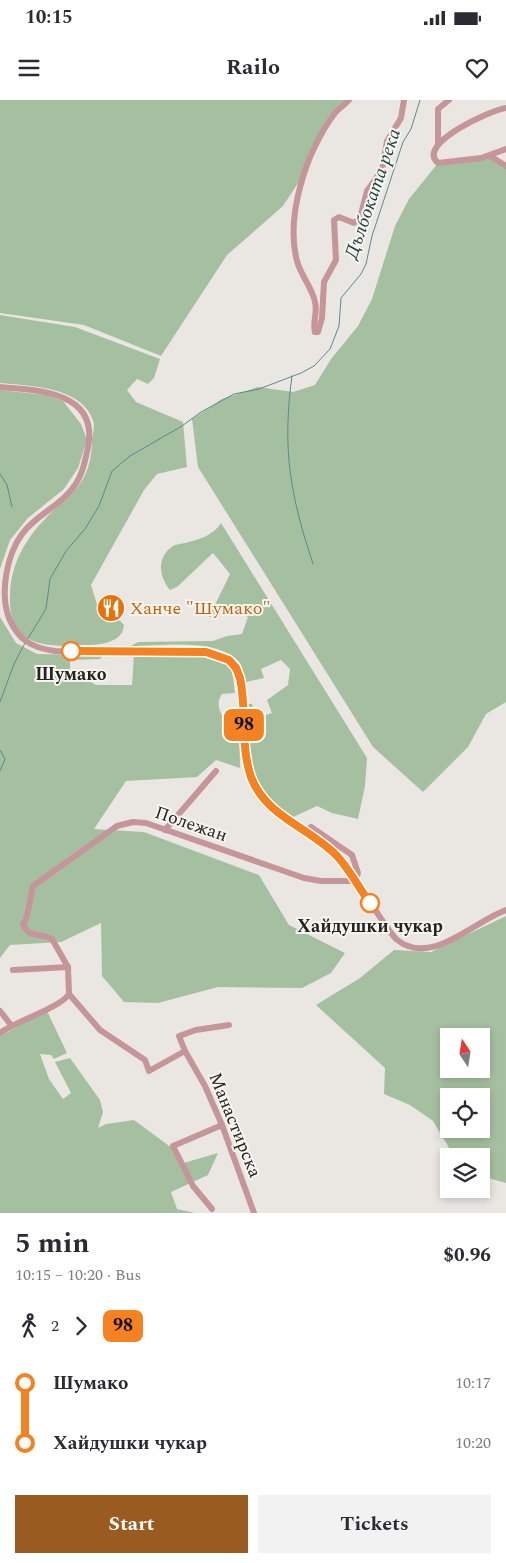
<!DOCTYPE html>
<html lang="en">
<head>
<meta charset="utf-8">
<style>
  :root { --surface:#fff; --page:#f2f2f3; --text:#2b2b33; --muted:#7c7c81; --accent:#995b20 }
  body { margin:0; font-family:Spectral,serif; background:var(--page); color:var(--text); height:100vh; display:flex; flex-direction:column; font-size:19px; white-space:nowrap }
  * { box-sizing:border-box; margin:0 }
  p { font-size:16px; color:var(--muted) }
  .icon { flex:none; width:28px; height:28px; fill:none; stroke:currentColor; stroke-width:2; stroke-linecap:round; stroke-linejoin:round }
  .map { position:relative; height:1113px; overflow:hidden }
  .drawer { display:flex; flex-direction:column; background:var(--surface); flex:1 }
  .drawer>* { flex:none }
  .badge { padding:0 10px; border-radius:8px; font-size:18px; line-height:32px }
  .needle { width:32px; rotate:348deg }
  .tools { position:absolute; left:440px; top:928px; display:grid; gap:10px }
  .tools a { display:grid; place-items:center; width:50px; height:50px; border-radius:0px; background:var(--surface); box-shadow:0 2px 8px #0003; font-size:25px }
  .map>.badge { position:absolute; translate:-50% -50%; box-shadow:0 0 0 2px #fff }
  .legs { display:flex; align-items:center; gap:8px; height:55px; padding:0 15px; font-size:16px }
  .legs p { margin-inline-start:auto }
  .headline { display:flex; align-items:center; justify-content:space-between; height:85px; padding:0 15px }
  h1 { font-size:28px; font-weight:700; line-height:38px }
  .button { display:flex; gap:10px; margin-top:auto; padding:10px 15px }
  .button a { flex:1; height:58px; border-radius:0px; background:var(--accent); color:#fff; font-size:20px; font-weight:700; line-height:58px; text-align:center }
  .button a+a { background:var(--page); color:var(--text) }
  ul { padding:0 15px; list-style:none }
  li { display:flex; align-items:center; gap:18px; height:60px; font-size:19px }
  li i { display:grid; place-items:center; width:8px; height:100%; margin:0 6px; background:currentColor }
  li i::after { content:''; width:12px; height:12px; margin:-6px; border:4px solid; border-radius:50%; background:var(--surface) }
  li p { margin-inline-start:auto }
  li:first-child i { background:linear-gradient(#0000 50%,currentColor 0) }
  li:last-child i { background:linear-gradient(currentColor 50%,#0000 0) }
  .status { display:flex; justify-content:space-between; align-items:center; height:35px; padding:0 25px; background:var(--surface); direction:ltr }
  .status svg { height:14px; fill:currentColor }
  header { display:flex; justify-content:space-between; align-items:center; height:65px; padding:0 15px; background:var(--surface); font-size:22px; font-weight:700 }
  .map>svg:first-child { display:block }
  .green { fill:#a5c0a0; fill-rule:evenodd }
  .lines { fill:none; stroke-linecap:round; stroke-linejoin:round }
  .stream { stroke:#588a8d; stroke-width:1 }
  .minor { stroke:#c6959a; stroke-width:6 }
  .line-1-casing { stroke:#fff; stroke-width:11 }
  .line-1 { stroke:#f58220; stroke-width:8 }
  .stop-1-dot { fill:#fff; stroke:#f58220; stroke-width:2.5 }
  .labels { text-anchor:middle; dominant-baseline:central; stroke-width:4; stroke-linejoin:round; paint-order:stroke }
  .food-label { font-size:18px; fill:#c56008; stroke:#f7f5f0; text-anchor:start }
  .stop-label { font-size:18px; font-weight:bold; fill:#242322; stroke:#f7f5f0 }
  .street-label { font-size:18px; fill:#242322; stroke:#f7f5f0 }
  .water-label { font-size:19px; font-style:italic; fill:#1b3e41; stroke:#f7f5f0 }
</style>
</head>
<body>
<div class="status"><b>10:15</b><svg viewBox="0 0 49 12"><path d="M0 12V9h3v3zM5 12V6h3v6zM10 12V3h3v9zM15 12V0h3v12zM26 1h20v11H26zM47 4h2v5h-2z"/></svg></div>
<header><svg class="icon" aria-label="menu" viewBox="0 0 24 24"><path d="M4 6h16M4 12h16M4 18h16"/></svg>Railo<svg class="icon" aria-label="heart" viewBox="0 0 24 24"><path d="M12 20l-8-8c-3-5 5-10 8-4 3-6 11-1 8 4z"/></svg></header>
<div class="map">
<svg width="506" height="1113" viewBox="0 0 506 1113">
  <rect width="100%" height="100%" fill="#eae7e3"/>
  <g class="green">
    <path d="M 0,0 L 349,0 L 336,12 L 304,74 L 283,106 L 227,155 L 161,256 L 84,225 L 0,213 Z"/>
    <path d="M 490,56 L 506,66 L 506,602 L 486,614 L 468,647 L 423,692 L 373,647 L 198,367 L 192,319 L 222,299 L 258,287 L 293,292 L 315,285 L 331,259 L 358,226 L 372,199 L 395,126 L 409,99 L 438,63 Z"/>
    <path d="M 0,215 L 75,227 L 160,259 L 154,278 L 148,284 L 137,279 L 127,290 L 136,302 L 183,322 L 187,367 L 157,374 L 144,390 L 91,485 L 99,511 L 120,521 L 124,525 C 123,531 122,534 117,538 C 107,545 92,545 81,545 C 43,548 8,544 10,497 C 10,461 29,433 55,409 C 62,401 73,394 79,385 C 89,372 92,355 92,339 C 93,334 95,325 93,320 C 81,286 29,286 0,283 Z"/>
    <path d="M 0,290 L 46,295 L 63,301 L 81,324 L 87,340 L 78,368 L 64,389 L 28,418 L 10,440 L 0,469 Z"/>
    <path d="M 221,423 L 367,658 L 365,686 L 358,719 L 332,713 L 317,706 L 293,717 C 286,713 279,709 273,704 C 247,679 249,638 247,604 L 252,604 L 256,618 L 272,613 L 267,600 L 288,585 L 290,569 L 281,560 L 261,569 L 264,578 L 246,582 C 244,576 243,568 240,563 C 219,537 161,546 131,546 L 138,542 L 213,541 L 227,536 L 242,534 L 248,517 L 234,511 L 209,517 L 230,474 L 213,453 L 177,487 L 170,490 C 159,477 156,457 173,446 C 176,444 182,444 185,443 C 198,440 214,435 221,423 Z"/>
    <path d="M 0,517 L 16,543 L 37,554 L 103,555 L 100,559 L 70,560 L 70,570 L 96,585 L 132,585 L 134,554 C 156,554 206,549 224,561 C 234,567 233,582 235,593 L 222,594 C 216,603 219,609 223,618 L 239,609 L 240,668 L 216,660 L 197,677 L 126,681 L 94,729 L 144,732 L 259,775 L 289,825 L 345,853 L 331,873 L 302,888 L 218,887 L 158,903 L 124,902 L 102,876 L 101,823 L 61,842 L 10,845 L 0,858 Z"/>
    <path d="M 506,816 L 506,1083 L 481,1076 L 481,1056 L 454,1056 L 433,1021 L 410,1005 L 384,994 L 385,968 L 316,905 L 360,878 L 394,850 L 431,852 ZM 449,936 L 481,936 L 481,969 L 449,969 ZM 449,996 L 481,996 L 481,1029 L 449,1029 Z"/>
    <path d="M 47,911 L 67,953 L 54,959 L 51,955 L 40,954 L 49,979 L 63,999 L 71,993 L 55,962 L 70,958 L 100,1000 L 103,1012 L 98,1028 L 106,1024 L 134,1020 L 172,1048 L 180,1064 L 218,1053 L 208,1075 L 171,1092 L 177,1109 L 195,1113 L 0,1113 L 0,936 Z"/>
  </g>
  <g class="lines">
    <g class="stream">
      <path d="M 292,276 C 282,350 290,394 313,464"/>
      <path d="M 0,374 L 7,385 L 12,407"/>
      <path d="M 27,540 L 46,509 L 50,479 L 66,451 L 85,429 L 99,406 L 112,371 L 130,356 L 182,326 L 201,312 L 234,294 L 259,289 L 301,273 L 314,266 L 330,249 L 339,226 L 341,198 L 361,174 L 366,164 L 372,136 L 403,42 L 411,29 L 420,0"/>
      <path d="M 0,602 L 14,564 L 25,543"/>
      <path d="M 0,650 L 5,659 L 0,671"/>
    </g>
    <g class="minor">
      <path d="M 506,8 C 491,10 415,44 438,63 L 481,58 L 506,49"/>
      <path d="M 438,43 L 438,9 L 449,0"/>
      <path d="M 490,56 L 506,66"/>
      <path d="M 315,232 L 318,232 L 322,218 L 324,182 L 336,160 L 334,120 L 339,117 L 354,123 L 360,118 L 367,91 L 382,70 L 387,41 L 401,18 L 404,0"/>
      <path d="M 315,232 C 312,223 318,212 315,202 C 312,187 301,176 297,161 C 285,115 307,50 335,13 C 339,8 345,5 349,0"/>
      <path d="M 0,287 C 38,290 99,292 88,347 C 85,362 82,377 72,389 C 58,407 35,416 22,434 C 6,456 0,494 9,518 C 18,540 32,548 55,551 L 206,552 C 223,555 234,561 241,578 C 246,611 238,648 253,680 C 269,717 308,728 336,755 C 360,778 374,814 396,839 C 431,868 472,822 506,810"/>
      <path d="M 311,727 L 352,755 L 358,773 L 355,781"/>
      <path d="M 165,730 L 216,671"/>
      <path d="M 13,870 L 68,867"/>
      <path d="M 0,911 L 11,925"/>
      <path d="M 229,925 L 196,930 L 179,936 L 185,951 L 205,986 L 222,1025 L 254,1113"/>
      <path d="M 0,933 C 18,920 60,908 69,894"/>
      <path d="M 185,951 L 149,971 L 145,960 L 100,930 L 69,894 L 68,867 L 52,839 C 40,832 30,839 23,825 L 27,816 L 33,786 L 117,726 L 133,722 L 146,723 L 304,778 L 321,781 L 355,781"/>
      <path d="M 212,1109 L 193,1086 L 173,1046 L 222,1025"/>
    </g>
  </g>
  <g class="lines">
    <defs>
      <path id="line-1" d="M 71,551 L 206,552 L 229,560 L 236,568 L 240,578 C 247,610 240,645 251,677 C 266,717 309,727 337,756 C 350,770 359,788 370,803"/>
    </defs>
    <use href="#line-1" class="line-1-casing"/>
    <use href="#line-1" class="line-1"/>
  </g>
  <defs>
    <symbol id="restaurant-disc" viewBox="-11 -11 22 22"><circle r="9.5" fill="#e8710a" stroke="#f7f5f0"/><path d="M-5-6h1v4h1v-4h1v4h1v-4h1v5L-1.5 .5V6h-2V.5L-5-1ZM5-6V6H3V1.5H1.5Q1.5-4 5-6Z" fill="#fff"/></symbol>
  </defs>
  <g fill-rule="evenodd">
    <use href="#restaurant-disc" x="95" y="492" width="32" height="32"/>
  </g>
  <g class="stop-1-dot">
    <circle cx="71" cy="551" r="9"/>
    <circle cx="370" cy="803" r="9"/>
  </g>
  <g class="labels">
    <g class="food-label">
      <text x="130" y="508">Ханче "Шумако"</text>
    </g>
    <g class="stop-label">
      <text x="71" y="574">Шумако</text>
      <text x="370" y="826">Хайдушки чукар</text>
    </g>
    <g class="street-label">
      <text transform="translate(191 724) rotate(19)">Полежан</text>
      <text transform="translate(235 1025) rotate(68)">Манастирска</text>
    </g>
    <g class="water-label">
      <text transform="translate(373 94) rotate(-71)">Дълбоката река</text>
    </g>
  </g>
</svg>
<div class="tools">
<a><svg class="needle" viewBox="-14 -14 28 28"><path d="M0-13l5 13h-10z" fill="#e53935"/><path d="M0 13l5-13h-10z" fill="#7c7c81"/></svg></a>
<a><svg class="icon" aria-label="locate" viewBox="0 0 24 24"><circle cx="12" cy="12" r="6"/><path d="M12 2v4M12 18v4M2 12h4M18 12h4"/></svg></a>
<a><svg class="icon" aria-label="layers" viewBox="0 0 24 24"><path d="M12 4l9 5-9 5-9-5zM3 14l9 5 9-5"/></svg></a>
</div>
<b class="badge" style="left:244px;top:625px;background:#f58220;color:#111">98</b>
</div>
<section class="drawer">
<div class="headline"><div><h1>5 min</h1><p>10:15 – 10:20 · Bus</p></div><b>$0.96</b></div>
<div class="legs"><svg class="icon" aria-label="walk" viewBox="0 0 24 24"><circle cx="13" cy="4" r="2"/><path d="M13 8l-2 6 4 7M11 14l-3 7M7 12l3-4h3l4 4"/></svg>2<svg class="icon" aria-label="forward" viewBox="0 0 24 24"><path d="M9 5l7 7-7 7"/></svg><b class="badge" style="background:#f58220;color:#111">98</b></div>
<ul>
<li><i style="color:#f58220"></i><b>Шумако</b><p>10:17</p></li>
<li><i style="color:#f58220"></i><b>Хайдушки чукар</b><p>10:20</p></li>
</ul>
<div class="button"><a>Start</a><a>Tickets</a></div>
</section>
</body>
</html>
